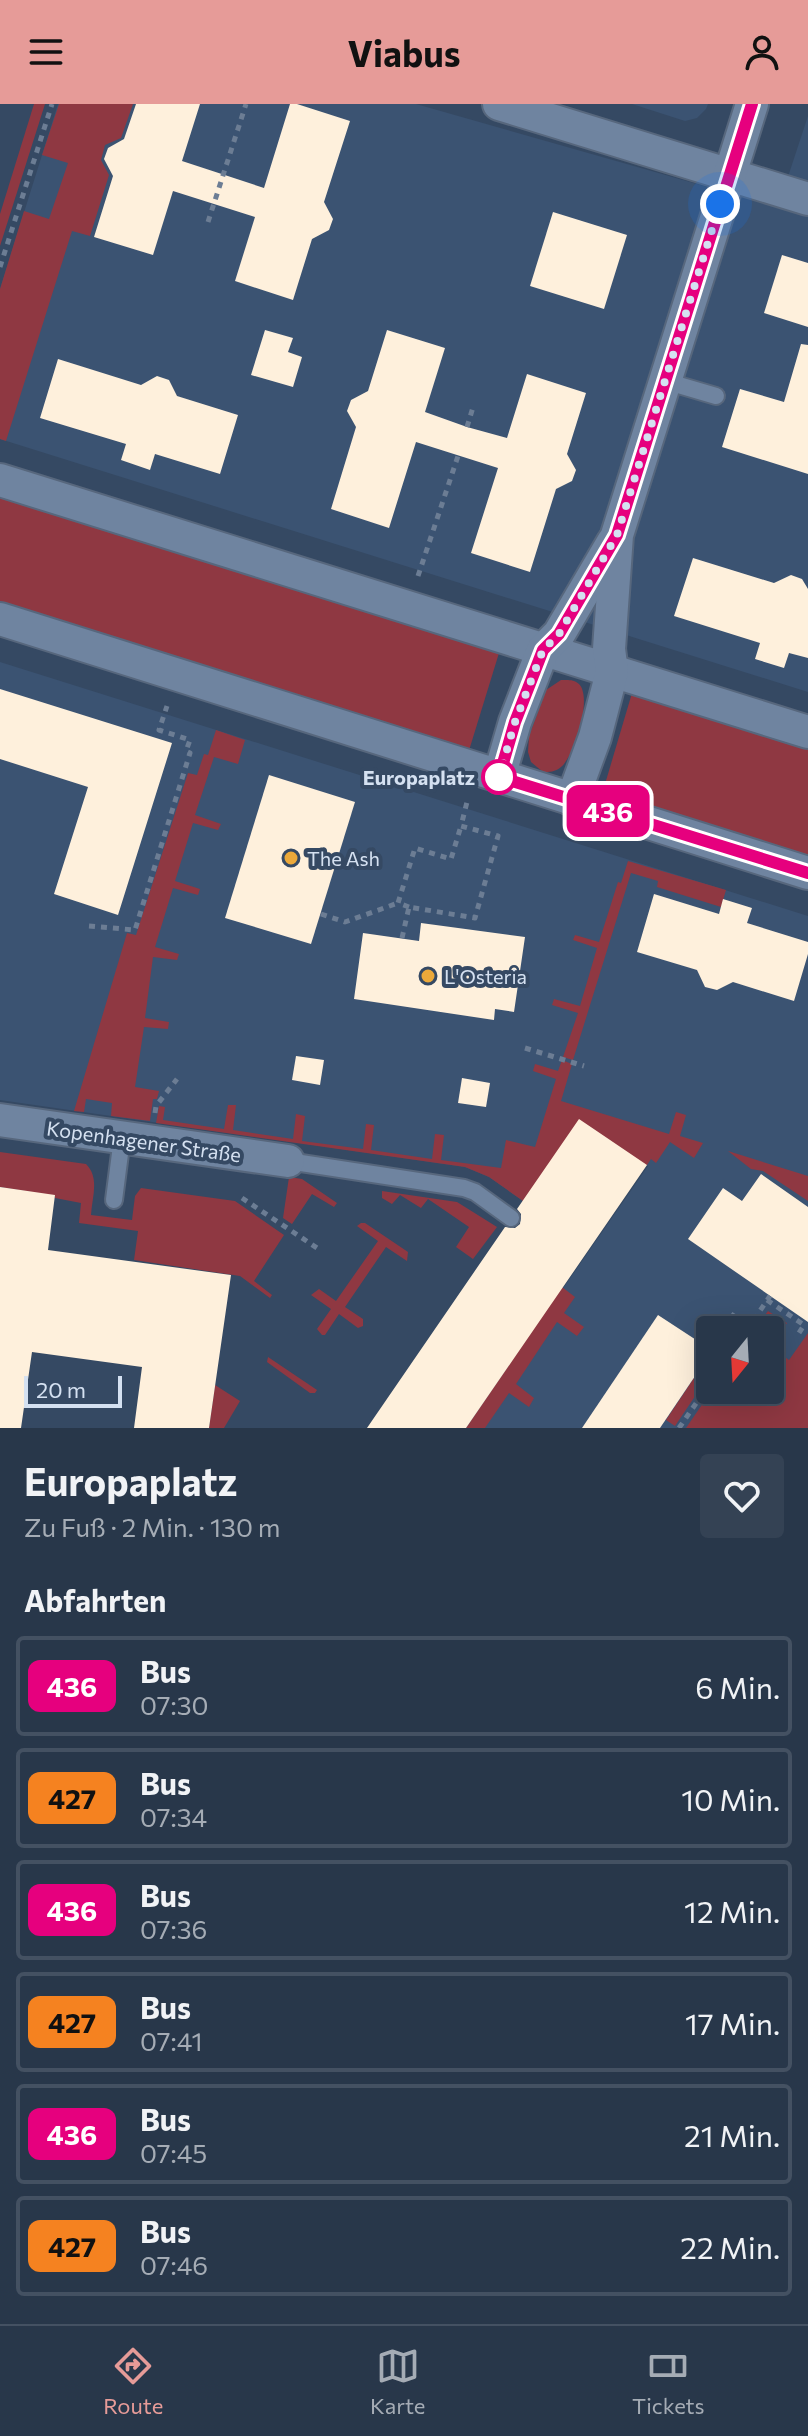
<!DOCTYPE html>
<html lang="de">
<head>
<meta charset="utf-8">
<style>
  :root { --surface:#28374a; --page:#344254; --text:#f1f3f6; --muted:#a5acb5; --line:#445162; --accent:#e69b98 }
  body { margin:0; font-family:Commissioner,sans-serif; background:var(--page); color:var(--text); height:100vh; display:flex; flex-direction:column; font-size:30px; white-space:nowrap }
  * { box-sizing:border-box; margin:0 }
  p { font-size:26px; color:var(--muted) }
  .icon { flex:none; width:44px; height:44px; fill:none; stroke:currentColor; stroke-width:2; stroke-linecap:round; stroke-linejoin:round }
  .map { position:relative; height:1324px; overflow:hidden }
  .details { display:flex; flex-direction:column; background:var(--surface); flex:1 }
  .details>* { flex:none }
  .badge { padding:0 16px; border-radius:12px; font-size:28px; line-height:52px }
  .needle { width:52px; rotate:198deg }
  .fabs { position:absolute; left:696px; top:1212px; display:grid; gap:16px }
  .fabs a { display:grid; place-items:center; width:88px; height:88px; border-radius:8px; background:var(--surface); box-shadow:0 8px 32px #0002,0 0 0 2px var(--line); font-size:40px }
  .scale { position:absolute; left:24px; bottom:20px; width:98px; box-sizing:border-box; padding-left:8px; border:4px solid #d5e1f1; border-top:0; font-size:22px; line-height:28px; white-space:nowrap; color:#d5e1f1; -webkit-text-stroke:6px #354963; paint-order:stroke }
  .you { position:absolute; width:40px; height:40px; margin:-20px; border:6px solid #fff; border-radius:50%; background:#1a73e8; box-shadow:0 0 0 12px #1a73e833 }
  .map>.badge { position:absolute; translate:-50% -50%; box-shadow:0 0 0 4px #fff }
  h2 { padding:0 24px; font-size:30px; line-height:72px }
  .round { display:grid; place-items:center; flex:none; width:84px; height:84px; border-radius:8px; background:var(--page) }
  .head { display:flex; align-items:center; justify-content:space-between; height:136px; padding:0 24px }
  h1 { font-size:38px; font-weight:700; line-height:60px }
  ul { padding:0; list-style:none }
  li { display:flex; align-items:center; gap:24px; height:100px; margin:0 16px 12px; padding:0 8px; border:4px solid var(--line); border-radius:8px }
  li div { flex:1 }
  li b { display:block; font-size:30px }
  li em { font-style:normal }
  li .badge { min-width:88px; font-weight:700; text-align:center }
  header { display:flex; justify-content:space-between; align-items:center; height:104px; padding:0 24px; background:var(--accent); color:#111; font-size:36px; font-weight:700 }
  .tabs { display:flex; justify-content:space-around; align-items:center; height:112px; border-top:2px solid var(--line); background:var(--surface); font-size:22px; color:var(--muted) }
  .tabs a { display:grid; justify-items:center; gap:4px }
  .tabs .selected { color:var(--accent) }
  .map>svg:first-child { display:block }
  .built { fill:#3b5372; fill-rule:evenodd }
  .green { fill:#8f3842 }
  .building { fill:#fef0dc }
  .lines { fill:none; stroke-linecap:round; stroke-linejoin:round }
  .lane-casing { stroke:#57677d; stroke-width:20 }
  .street-casing { stroke:#57677d; stroke-width:36 }
  .path { stroke:#6c7d94; stroke-width:5; stroke-dasharray:6 6; stroke-linecap:butt }
  .lane { stroke:#6f84a0; stroke-width:16 }
  .street { stroke:#6f84a0; stroke-width:32 }
  .line-casing { stroke:#fff; stroke-width:18 }
  .line { stroke:#e6007e; stroke-width:12 }
  .walk { stroke:#d5e1f1; stroke-width:8; stroke-dasharray:0 14.4 }
  .stop-dot { fill:#fff; stroke:#e6007e; stroke-width:4 }
  .poi-dot { fill:#eca93a; stroke:#354963; stroke-width:3 }
  .labels { text-anchor:middle; dominant-baseline:central; stroke-width:8; stroke-linejoin:round; paint-order:stroke }
  .stop-label { font-size:20px; font-weight:bold; fill:#d5e1f1; stroke:#354963; text-anchor:end }
  .poi-label { font-size:20px; fill:#d5e1f1; stroke:#354963; text-anchor:start }
  .street-label { font-size:20px; fill:#d5e1f1; stroke:#354963 }
</style>
</head>
<body>
<header><svg class="icon" aria-label="menu" viewBox="0 0 24 24"><path d="M4 6h16M4 12h16M4 18h16"/></svg>Viabus<svg class="icon" aria-label="person" viewBox="0 0 24 24"><circle cx="12" cy="8" r="4"/><path d="M4 21q1-7 8-7t8 7"/></svg></header>
<div class="map">
<svg width="808" height="1324" viewBox="0 0 808 1324">
  <rect width="100%" height="100%" fill="#354963"/>
  <g class="built">
    <path d="M 58,0 L 416,0 L 778,103 L 808,12 L 808,588 L 0,335 L 0,185 Z"/>
    <path d="M 632,0 L 708,0 L 706,5 L 697,14 L 685,17 Z"/>
    <path d="M 0,558 L 808,812 L 808,1324 L 466,1324 L 648,1062 L 579,1013 L 523,1097 L 489,1073 L 465,1063 L 0,996 ZM 710,1226 L 770,1226 L 770,1286 L 710,1286 Z"/>
  </g>
  <g class="green">
    <path d="M 34,0 L 45,0 L 0,142 L 0,110 Z"/>
    <path d="M 59,0 L 133,0 L 121,34 L 105,41 L 101,56 L 109,71 L 90,132 L 72,127 L 6,337 L 0,335 L 0,185 L 24,107 L 49,115 L 68,59 L 42,51 Z"/>
    <path d="M 0,391 L 499,549 L 467,653 L 0,507 Z"/>
    <path d="M 561,576 C 567,576 574,575 579,580 C 593,594 574,653 561,663 C 555,668 549,668 543,668 L 531,658 L 528,648 L 529,632 L 546,586 Z"/>
    <path d="M 632,589 L 808,644 L 808,760 L 600,697 Z"/>
    <path d="M 216,626 L 245,636 L 238,660 L 214,653 L 195,711 L 221,720 L 218,726 L 193,719 L 175,777 L 200,785 L 198,791 L 173,784 L 155,843 L 179,850 L 177,856 L 153,853 L 145,914 L 169,918 L 168,925 L 144,923 L 135,983 L 159,987 L 157,995 L 153,995 L 150,1017 L 111,1012 L 112,999 L 86,995 L 84,1008 L 74,1007 L 127,829 L 136,831 L 188,669 L 197,671 L 204,650 L 208,651 Z"/>
    <path d="M 628,757 L 726,786 L 721,803 L 657,783 L 658,777 L 631,769 L 573,956 L 563,953 L 578,909 L 552,901 L 554,895 L 580,902 L 597,844 L 573,836 L 575,831 L 599,838 L 618,778 L 621,779 Z"/>
    <path d="M 562,956 L 572,960 L 561,997 L 669,1030 L 676,1008 L 686,1011 L 680,1032 L 703,1039 L 694,1054 L 670,1038 L 656,1059 L 651,1055 L 647,1061 L 523,1097 L 489,1073 L 465,1063 L 156,1019 L 159,1002 L 165,1003 L 163,1016 L 224,1025 L 228,1001 L 236,1001 L 233,1026 L 293,1035 L 296,1010 L 305,1012 L 302,1037 L 363,1045 L 366,1020 L 374,1021 L 371,1046 L 432,1055 L 435,1030 L 444,1031 L 441,1056 L 501,1064 L 506,1036 L 535,1043 L 556,975 L 533,967 L 535,960 L 558,967 Z"/>
    <path d="M 728,1047 L 808,1072 L 808,1097 L 763,1067 L 751,1065 Z"/>
    <path d="M 0,1048 L 86,1060 C 100,1074 92,1093 91,1111 L 132,1116 L 135,1092 L 141,1084 L 235,1097 L 284,1131 L 254,1177 L 272,1191 L 270,1194 L 240,1172 L 134,1156 L 138,1127 L 79,1119 L 81,1099 L 55,1094 L 55,1092 L 0,1083 Z"/>
    <path d="M 289,1073 L 302,1075 L 337,1099 L 334,1103 L 312,1090 L 292,1120 L 283,1114 Z"/>
    <path d="M 382,1087 L 457,1098 L 497,1123 L 473,1155 L 456,1143 L 469,1123 L 428,1095 L 421,1104 L 400,1091 L 392,1100 L 382,1094 Z"/>
    <path d="M 361,1119 L 365,1119 L 408,1148 L 407,1157 L 386,1143 L 345,1203 L 363,1215 L 363,1222 L 358,1224 L 339,1210 L 325,1231 L 322,1231 L 317,1225 L 331,1205 L 311,1191 L 319,1185 L 336,1197 L 378,1137 L 357,1122 Z"/>
    <path d="M 562,1183 L 575,1193 L 564,1209 L 584,1223 L 577,1232 L 557,1218 L 516,1280 L 534,1294 L 529,1303 L 509,1289 L 485,1324 L 466,1324 Z"/>
    <path d="M 768,1207 L 787,1219 L 771,1243 L 789,1256 L 808,1229 L 808,1324 L 686,1324 L 712,1286 L 770,1286 L 770,1226 L 760,1226 L 763,1221 L 760,1218 Z"/>
    <path d="M 710,1250 L 710,1270 L 675,1322 L 666,1316 Z"/>
    <path d="M 268,1253 L 317,1286 L 315,1289 L 310,1289 L 267,1258 Z"/>
    <path d="M 215,1281 L 240,1297 L 224,1324 L 209,1324 Z"/>
  </g>
  <g class="building">
    <path d="M 136,0 L 200,0 L 182,57 L 264,84 L 290,0 L 297,0 L 350,17 L 324,98 L 333,115 L 329,126 L 312,135 L 293,196 L 235,177 L 255,113 L 173,87 L 153,151 L 94,133 L 113,72 L 104,55 L 108,44 L 124,35 Z"/>
    <path d="M 553,108 L 627,131 L 604,205 L 530,182 Z"/>
    <path d="M 782,151 L 808,159 L 808,223 L 764,209 Z"/>
    <path d="M 265,226 L 293,234 L 288,248 L 302,253 L 293,283 L 251,271 Z"/>
    <path d="M 387,226 L 445,244 L 425,308 L 467,323 L 507,334 L 527,270 L 586,289 L 567,350 L 576,366 L 572,377 L 556,385 L 530,468 L 471,449 L 498,364 L 416,338 L 389,424 L 331,405 L 356,323 L 347,307 L 351,296 L 368,287 Z"/>
    <path d="M 801,240 L 808,241 L 808,370 L 722,343 L 740,285 L 784,298 Z"/>
    <path d="M 58,255 L 141,281 L 157,272 L 169,276 L 177,292 L 238,311 L 220,370 L 155,350 L 150,366 L 121,356 L 126,340 L 40,314 Z"/>
    <path d="M 693,454 L 774,479 L 791,471 L 802,475 L 808,485 L 808,554 L 789,549 L 784,564 L 755,555 L 760,539 L 674,512 Z"/>
    <path d="M 0,585 L 172,639 L 118,811 L 54,790 L 88,683 L 0,655 Z"/>
    <path d="M 269,671 L 355,698 L 311,840 L 225,814 Z"/>
    <path d="M 654,790 L 719,810 L 723,795 L 752,804 L 747,819 L 808,838 L 808,850 L 794,897 L 733,878 L 717,886 L 705,883 L 697,866 L 637,848 Z"/>
    <path d="M 421,819 L 525,833 L 514,908 L 495,905 L 494,916 L 354,895 L 363,829 L 419,837 Z"/>
    <path d="M 296,952 L 324,956 L 320,981 L 292,976 Z"/>
    <path d="M 462,974 L 490,979 L 486,1003 L 458,999 Z"/>
    <path d="M 579,1015 L 647,1061 L 466,1324 L 367,1324 L 505,1123 L 515,1124 L 520,1120 L 521,1110 L 517,1105 Z"/>
    <path d="M 761,1070 L 808,1103 L 808,1218 L 688,1135 L 723,1084 L 742,1097 Z"/>
    <path d="M 0,1083 L 55,1091 L 48,1146 L 231,1171 L 209,1324 L 134,1324 L 142,1263 L 32,1248 L 21,1324 L 0,1324 Z"/>
    <path d="M 658,1211 L 710,1245 L 710,1250 L 660,1324 L 582,1324 Z"/>
  </g>
  <g class="lines">
    <defs>
      <g id="lane">
        <path d="M 665,277 L 716,292"/>
        <path d="M 288,1057 L 464,1084 L 475,1088 L 511,1114"/>
        <path d="M 114,1096 L 122,1034"/>
      </g>
      <g id="street">
        <path d="M 499,0 L 808,95"/>
        <path d="M 0,376 L 808,628"/>
        <path d="M 0,515 L 808,769"/>
        <path d="M 499,673 L 515,618 L 543,546 L 559,530 L 613,438"/>
        <path d="M 572,696 L 595,633 L 612,568 L 609,545 L 617,431 L 752,0"/>
        <path d="M 0,1016 L 288,1057"/>
      </g>
    </defs>
    <use href="#lane" class="lane-casing"/>
    <use href="#street" class="street-casing"/>
    <g class="path">
      <path d="M 208,118 L 246,0"/>
      <path d="M 0,163 L 52,0"/>
      <path d="M 467,323 L 474,300"/>
      <path d="M 418,472 L 458,352"/>
      <path d="M 409,803 L 398,799 L 415,744 L 451,755 L 461,722"/>
      <path d="M 321,810 L 345,818 L 398,799"/>
      <path d="M 89,822 L 135,826 L 190,649 L 186,647 L 190,636 L 159,626 L 167,602"/>
      <path d="M 402,834 L 409,803 L 475,814 L 498,732 L 461,722 L 468,694"/>
      <path d="M 525,944 L 584,962"/>
      <path d="M 155,1009 L 156,1002 L 177,975"/>
      <path d="M 242,1094 L 320,1146"/>
      <path d="M 767,1196 L 804,1221 L 799,1229"/>
      <path d="M 731,1210 L 749,1222"/>
      <path d="M 747,1226 L 770,1192"/>
      <path d="M 679,1324 L 710,1279"/>
    </g>
    <use href="#lane" class="lane"/>
    <use href="#street" class="street"/>
  </g>
  <g class="lines">
    <defs>
      <path id="line" d="M 752,0 L 617,431 L 559,530 L 543,546 L 515,618 L 499,673 L 808,769"/>
    </defs>
    <use href="#line" class="line-casing"/>
    <use href="#line" class="line"/>
    <path class="walk" d="M 499,673 L 515,618 L 543,546 L 559,530 L 617,431 L 720,100"/>
  </g>
  <circle class="stop-dot" cx="499" cy="673" r="16"/>
  <g class="poi-dot">
    <circle cx="291" cy="754" r="8"/>
    <circle cx="428" cy="872" r="8"/>
  </g>
  <g class="labels">
    <g class="stop-label">
      <text x="475" y="673">Europaplatz</text>
    </g>
    <g class="poi-label">
      <text x="307" y="754">The Ash</text>
      <text x="444" y="872">L'Osteria</text>
    </g>
    <g class="street-label">
      <text transform="translate(144 1037) rotate(8)">Kopenhagener Straße</text>
    </g>
  </g>
</svg>
<div class="fabs">
<a><svg class="needle" viewBox="-14 -14 28 28"><path d="M0-13l5 13h-10z" fill="#e53935"/><path d="M0 13l5-13h-10z" fill="#a5acb5"/></svg></a>
</div>
<div class="scale">20 m</div>
<div class="you" style="left:720px;top:100px"></div>
<b class="badge" style="left:608px;top:707px;background:#e6007e;color:#fff">436</b>
</div>
<section class="details">
<div class="head"><div><h1>Europaplatz</h1><p>Zu Fuß · 2 Min. · 130 m</p></div><a class="round"><svg class="icon" aria-label="heart" viewBox="0 0 24 24"><path d="M12 20l-8-8c-3-5 5-10 8-4 3-6 11-1 8 4z"/></svg></a></div>
<h2>Abfahrten</h2>
<ul>
<li><span class="badge" style="background:#e6007e;color:#fff">436</span><div><b>Bus</b><p>07:30</p></div><em>6 Min.</em></li>
<li><span class="badge" style="background:#f58220;color:#111">427</span><div><b>Bus</b><p>07:34</p></div><em>10 Min.</em></li>
<li><span class="badge" style="background:#e6007e;color:#fff">436</span><div><b>Bus</b><p>07:36</p></div><em>12 Min.</em></li>
<li><span class="badge" style="background:#f58220;color:#111">427</span><div><b>Bus</b><p>07:41</p></div><em>17 Min.</em></li>
<li><span class="badge" style="background:#e6007e;color:#fff">436</span><div><b>Bus</b><p>07:45</p></div><em>21 Min.</em></li>
<li><span class="badge" style="background:#f58220;color:#111">427</span><div><b>Bus</b><p>07:46</p></div><em>22 Min.</em></li>
</ul>
</section>
<nav class="tabs">
<a class="selected"><svg class="icon" aria-label="directions" viewBox="0 0 24 24"><path d="M12 3l9 9-9 9-9-9zM9 14v-3h6M13 9l2 2-2 2"/></svg>Route</a>
<a><svg class="icon" aria-label="map" viewBox="0 0 24 24"><path d="M3 6l6-2 6 2 6-2v14l-6 2-6-2-6 2zM9 4v14M15 6v14"/></svg>Karte</a>
<a><svg class="icon" aria-label="tickets" viewBox="0 0 24 24"><path d="M3 7h18v10H3zM15 7v10"/></svg>Tickets</a>
</nav>
</body>
</html>
